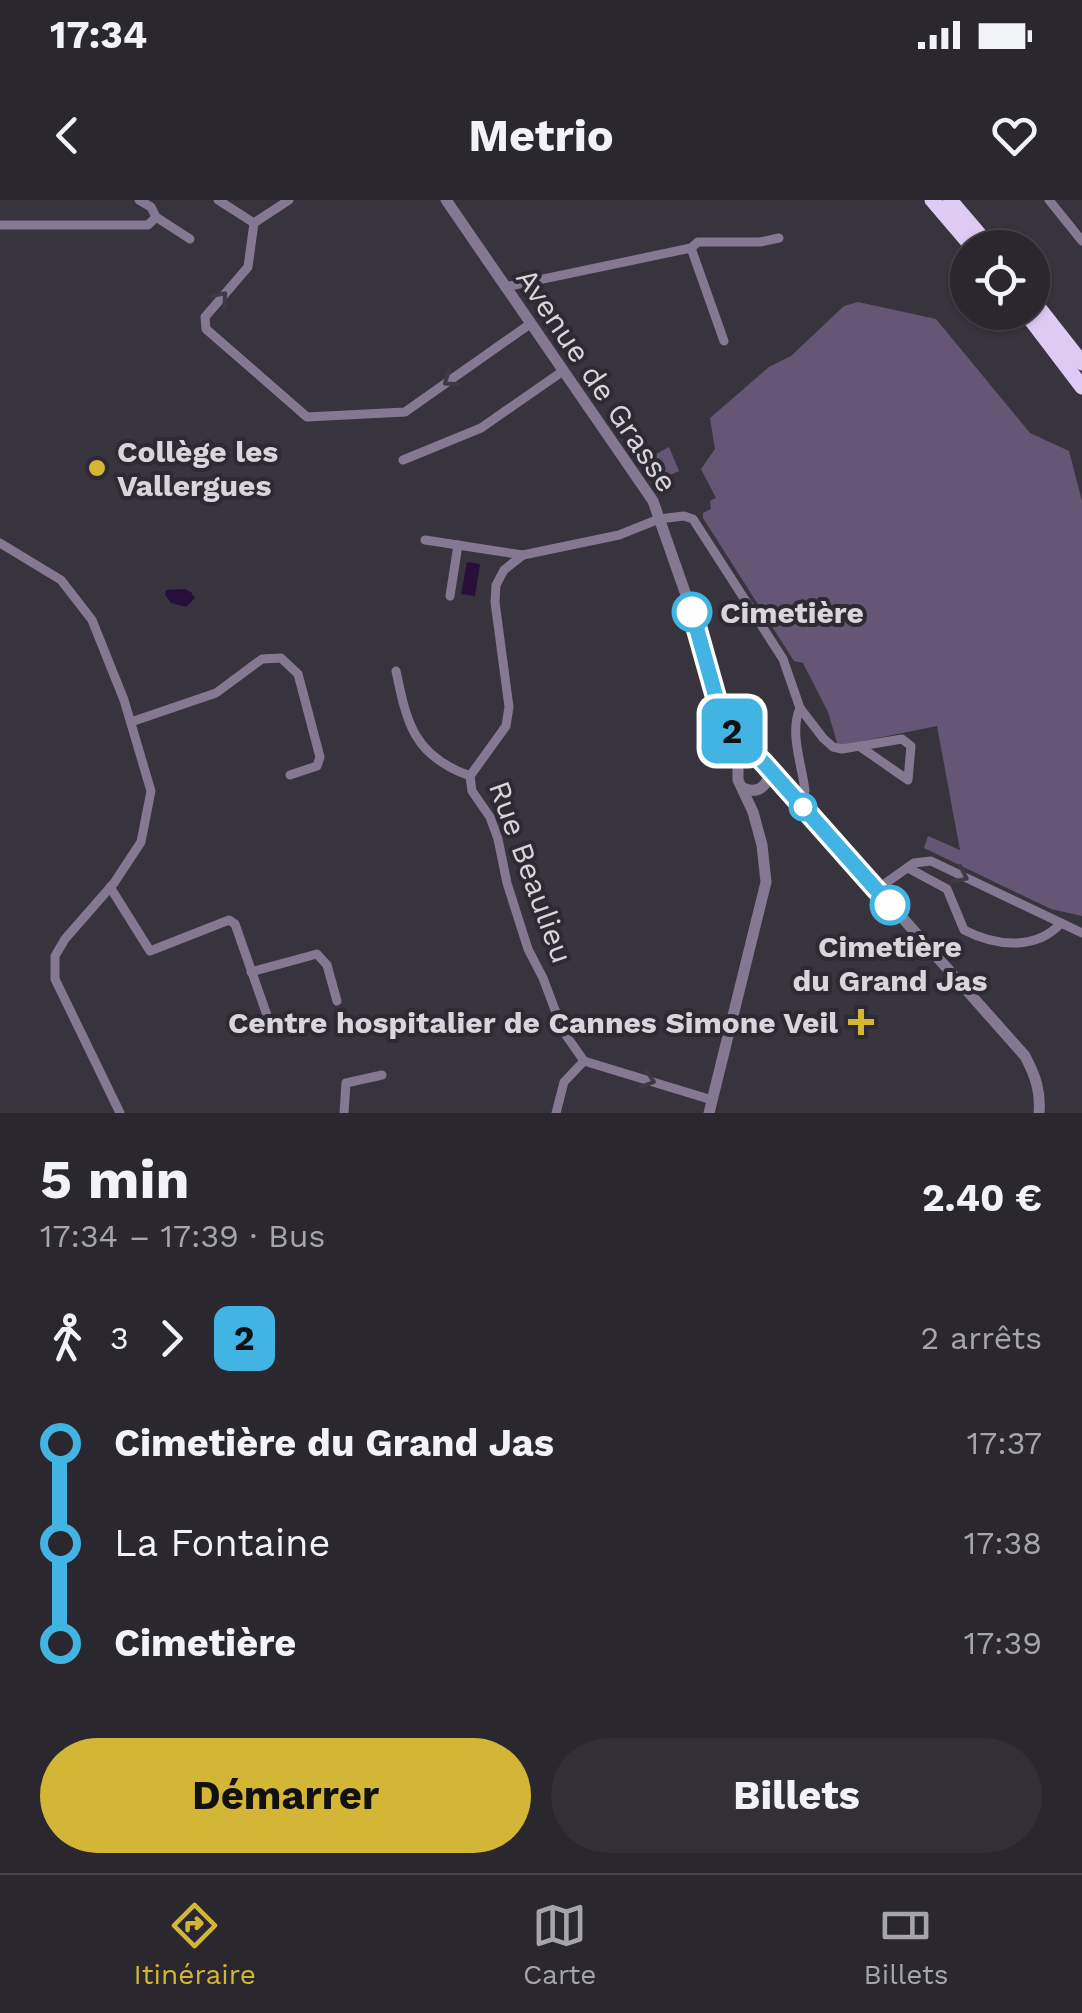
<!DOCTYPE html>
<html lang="fr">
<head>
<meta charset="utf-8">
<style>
  :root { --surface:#2a272e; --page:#322f36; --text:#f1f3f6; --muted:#a5a5aa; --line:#46444a; --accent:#d3b635 }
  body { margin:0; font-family:"Work Sans",sans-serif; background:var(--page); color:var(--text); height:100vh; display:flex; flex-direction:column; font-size:38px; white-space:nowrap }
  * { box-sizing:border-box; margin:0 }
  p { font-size:32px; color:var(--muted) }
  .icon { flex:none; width:55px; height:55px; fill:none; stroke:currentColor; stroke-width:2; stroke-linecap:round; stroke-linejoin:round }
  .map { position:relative; height:913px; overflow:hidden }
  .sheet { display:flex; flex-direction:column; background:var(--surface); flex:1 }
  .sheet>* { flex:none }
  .badge { padding:0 20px; border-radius:15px; font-size:35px; line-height:65px }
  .tools { position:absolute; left:950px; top:30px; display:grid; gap:20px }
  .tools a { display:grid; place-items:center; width:100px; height:100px; border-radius:50%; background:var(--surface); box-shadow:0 2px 8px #0004,0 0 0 2px var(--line); font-size:50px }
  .map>.badge { position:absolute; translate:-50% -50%; box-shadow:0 0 0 5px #fff }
  .legs { display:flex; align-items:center; gap:15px; height:110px; padding:0 40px; font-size:32px }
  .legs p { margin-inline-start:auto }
  .head { display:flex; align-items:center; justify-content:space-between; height:170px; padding:0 40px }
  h1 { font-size:55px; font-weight:700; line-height:75px }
  .primary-button { display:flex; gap:20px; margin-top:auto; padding:20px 40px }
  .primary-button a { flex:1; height:115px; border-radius:60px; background:var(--accent); color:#111; font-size:40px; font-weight:700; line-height:115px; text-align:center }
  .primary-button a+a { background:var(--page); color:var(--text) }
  ul { padding:0 40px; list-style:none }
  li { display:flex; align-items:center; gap:35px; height:100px; font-size:38px }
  li i { display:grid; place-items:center; width:15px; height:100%; margin:0 12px; background:currentColor }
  li i::after { content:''; width:25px; height:25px; margin:-12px; border:8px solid; border-radius:50%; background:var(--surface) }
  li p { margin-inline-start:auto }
  li:first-child i { background:linear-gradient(#0000 50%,currentColor 0) }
  li:last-child i { background:linear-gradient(currentColor 50%,#0000 0) }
  .status { display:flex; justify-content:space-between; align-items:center; height:70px; padding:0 50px; background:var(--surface); direction:ltr }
  .status svg { height:28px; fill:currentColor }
  header { display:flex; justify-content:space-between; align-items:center; height:130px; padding:0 40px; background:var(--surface); font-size:45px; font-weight:700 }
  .menu { display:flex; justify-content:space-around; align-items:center; height:140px; border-top:2px solid var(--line); background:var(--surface); font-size:28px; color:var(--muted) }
  .menu a { display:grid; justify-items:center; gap:5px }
  .menu .on { color:var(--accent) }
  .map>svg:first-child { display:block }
  .green { fill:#655675 }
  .water { fill:#270f3b }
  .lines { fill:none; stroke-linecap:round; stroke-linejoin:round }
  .minor { stroke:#847991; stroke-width:9 }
  .tertiary { stroke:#847991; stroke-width:11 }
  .trunk { stroke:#decbf4; stroke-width:15 }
  .oneway { stroke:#3f3a46 }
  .line-1-casing { stroke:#fff; stroke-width:22 }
  .line-1 { stroke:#42b4e3; stroke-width:15 }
  .poi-dot { fill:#d3b635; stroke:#2e2a33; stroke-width:4 }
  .stop-1-dot { fill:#fff; stroke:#42b4e3; stroke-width:5 }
  .labels { text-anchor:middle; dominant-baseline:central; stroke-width:8; stroke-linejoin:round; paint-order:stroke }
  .street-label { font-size:30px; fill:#d8d6dc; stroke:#2e2a33 }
  .poi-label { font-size:30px; font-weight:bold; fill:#d8d6dc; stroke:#2e2a33; text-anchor:start }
  .stop-label { font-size:30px; font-weight:bold; fill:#d8d6dc; stroke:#2e2a33; text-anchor:start }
</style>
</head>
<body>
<div class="status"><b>17:34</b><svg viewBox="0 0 49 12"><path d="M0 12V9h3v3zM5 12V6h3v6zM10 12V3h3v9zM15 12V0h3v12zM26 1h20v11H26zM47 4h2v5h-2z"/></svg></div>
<header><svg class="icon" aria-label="back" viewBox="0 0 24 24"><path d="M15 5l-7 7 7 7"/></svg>Metrio<svg class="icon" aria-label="heart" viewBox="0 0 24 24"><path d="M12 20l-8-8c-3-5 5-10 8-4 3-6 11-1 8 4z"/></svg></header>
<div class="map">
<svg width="1082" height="913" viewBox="0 0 1082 913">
  <rect width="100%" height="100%" fill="#38343e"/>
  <g class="green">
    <path d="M 858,102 L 936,119 L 1030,233 L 1069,251 L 1082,301 L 1082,716 L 1051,709 L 924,648 L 928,636 L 960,650 L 937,526 L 838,546 L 828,512 L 803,463 L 794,461 L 703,318 L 703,313 L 711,309 L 710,301 L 716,298 L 701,269 L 715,249 L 710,218 L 769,167 L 791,156 L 844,106 Z"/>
    <path d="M 669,247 L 679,271 L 655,282 L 643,261 Z"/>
  </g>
  <g class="water">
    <path d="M 467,362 L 480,364 L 475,396 L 461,394 Z"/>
    <path d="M 185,389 L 191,392 L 195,398 L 186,407 L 171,403 L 165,395 L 166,390 Z"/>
  </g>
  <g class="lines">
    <g class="minor">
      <path d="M 139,0 L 151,7 L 156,17 L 190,39"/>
      <path d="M 218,0 L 254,23"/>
      <path d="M 289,0 L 254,23 L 248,67 L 205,117 L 206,129 L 307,217 L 405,212 L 530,124"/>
      <path d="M 1049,0 L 1082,41"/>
      <path d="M 0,25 L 148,25 L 156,17"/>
      <path d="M 691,48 L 698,42 L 760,42 L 779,38"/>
      <path d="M 505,87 L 691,48 L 724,141"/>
      <path d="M 403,260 L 481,228 L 563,171"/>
      <path d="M 425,340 L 523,355"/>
      <path d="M 0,343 L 61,380 L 92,420 L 124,500 L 151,591 L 141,642 L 114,683 L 65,739 L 55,756 L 55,779 L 120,913"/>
      <path d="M 450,396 L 458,345"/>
      <path d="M 396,471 C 407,524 414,556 470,576"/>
      <path d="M 131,522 L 216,493 L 262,459 L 281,458 L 298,474 L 320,557 L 317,566 L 290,575"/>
      <path d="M 798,602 L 805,591 C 802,564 789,533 800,508"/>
      <path d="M 908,668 L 947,689 L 964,730 C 995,746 1036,751 1061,723"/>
      <path d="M 110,687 L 150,751 L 229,720 L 235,724 L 269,821"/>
      <path d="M 876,690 L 914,663 L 931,661 L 1082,733"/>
      <path d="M 251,772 L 317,754 L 327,765 L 337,801"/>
      <path d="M 584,861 L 563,831 L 543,778 L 528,749 L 507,683 L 498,639 L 490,617 L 472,591 L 470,576 L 506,526 L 509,507 L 495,402 L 496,385 L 504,370 L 523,355 L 619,335 L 659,319 L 684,316 L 693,319 L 783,459 L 800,508 L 823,538 L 833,547 L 842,549 L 902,539 L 911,546 L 908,580 L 859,546"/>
      <path d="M 584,861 L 712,900"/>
      <path d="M 344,913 L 346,883 L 382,875"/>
      <path d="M 556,913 L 564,882 L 584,861"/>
    </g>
    <g class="tertiary">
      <path d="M 446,0 L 653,301 L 692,412 L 715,502 L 738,558 L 738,580 L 753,612 L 762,645 L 766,682 L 709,913"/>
      <path d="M 730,529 L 773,572 L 1025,856 C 1035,875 1041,891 1039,913"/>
      <path d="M 743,588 C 754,593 763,590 768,579 L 766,566"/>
    </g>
    <g class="trunk">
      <path d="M 932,0 L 973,48"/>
      <path d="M 950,0 L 991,48"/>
      <path d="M 1032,99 L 1082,163"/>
      <path d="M 1025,112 L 1082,187"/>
    </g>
  </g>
  <defs><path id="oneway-chevron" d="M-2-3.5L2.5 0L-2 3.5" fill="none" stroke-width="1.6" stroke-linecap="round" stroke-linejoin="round" transform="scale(2.5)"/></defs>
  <g class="oneway">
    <use href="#oneway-chevron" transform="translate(221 98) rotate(-49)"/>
    <use href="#oneway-chevron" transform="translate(450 180) rotate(145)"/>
    <use href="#oneway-chevron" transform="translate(961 676) rotate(25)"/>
    <use href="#oneway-chevron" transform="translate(648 880) rotate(17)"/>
  </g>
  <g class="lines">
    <defs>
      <path id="line-1" d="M 692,412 L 723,522 L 764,563 L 890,705"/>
    </defs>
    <use href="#line-1" class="line-1-casing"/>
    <use href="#line-1" class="line-1"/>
  </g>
  <g class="poi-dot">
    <circle cx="97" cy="268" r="10"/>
    <path d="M856 807h10v10h10v10h-10v10h-10v-10h-10v-10h10z"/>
  </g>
  <g class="stop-1-dot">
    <circle cx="692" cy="412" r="18"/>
    <circle cx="803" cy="607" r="12"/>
    <circle cx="890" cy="705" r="18"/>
  </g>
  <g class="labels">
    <g class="street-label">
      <text transform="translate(597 180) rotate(56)">Avenue de Grasse</text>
      <text transform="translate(531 672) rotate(70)">Rue Beaulieu</text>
    </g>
    <g class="poi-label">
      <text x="117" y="251">Collège les<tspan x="117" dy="34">Vallergues</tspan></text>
      <text x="838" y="822" text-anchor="end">Centre hospitalier de Cannes Simone Veil</text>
    </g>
    <g class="stop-label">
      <text x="720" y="412">Cimetière</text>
      <text x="890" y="746" text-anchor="middle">Cimetière<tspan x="890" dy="34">du Grand Jas</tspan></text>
    </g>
  </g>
</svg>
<div class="tools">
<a><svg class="icon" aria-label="locate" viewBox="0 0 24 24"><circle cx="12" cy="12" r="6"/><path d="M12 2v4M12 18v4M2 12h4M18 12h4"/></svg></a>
</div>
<b class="badge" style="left:732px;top:531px;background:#42b4e3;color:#111">2</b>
</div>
<section class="sheet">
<div class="head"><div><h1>5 min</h1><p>17:34 – 17:39 · Bus</p></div><b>2.40 €</b></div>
<div class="legs"><svg class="icon" aria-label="walk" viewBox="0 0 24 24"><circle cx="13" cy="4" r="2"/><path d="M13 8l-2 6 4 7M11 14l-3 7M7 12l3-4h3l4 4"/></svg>3<svg class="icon" aria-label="forward" viewBox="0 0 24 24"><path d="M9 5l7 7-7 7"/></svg><b class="badge" style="background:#42b4e3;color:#111">2</b><p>2 arrêts</p></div>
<ul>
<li><i style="color:#42b4e3"></i><b>Cimetière du Grand Jas</b><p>17:37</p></li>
<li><i style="color:#42b4e3"></i><span>La Fontaine</span><p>17:38</p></li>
<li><i style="color:#42b4e3"></i><b>Cimetière</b><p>17:39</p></li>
</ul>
<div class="primary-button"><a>Démarrer</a><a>Billets</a></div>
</section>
<nav class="menu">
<a class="on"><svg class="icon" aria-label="directions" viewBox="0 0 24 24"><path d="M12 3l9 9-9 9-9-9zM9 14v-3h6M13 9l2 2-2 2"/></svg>Itinéraire</a>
<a><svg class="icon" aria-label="map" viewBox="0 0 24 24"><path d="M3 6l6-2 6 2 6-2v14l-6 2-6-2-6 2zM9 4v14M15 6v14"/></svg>Carte</a>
<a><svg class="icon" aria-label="tickets" viewBox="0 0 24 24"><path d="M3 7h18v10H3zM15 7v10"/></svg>Billets</a>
</nav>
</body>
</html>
